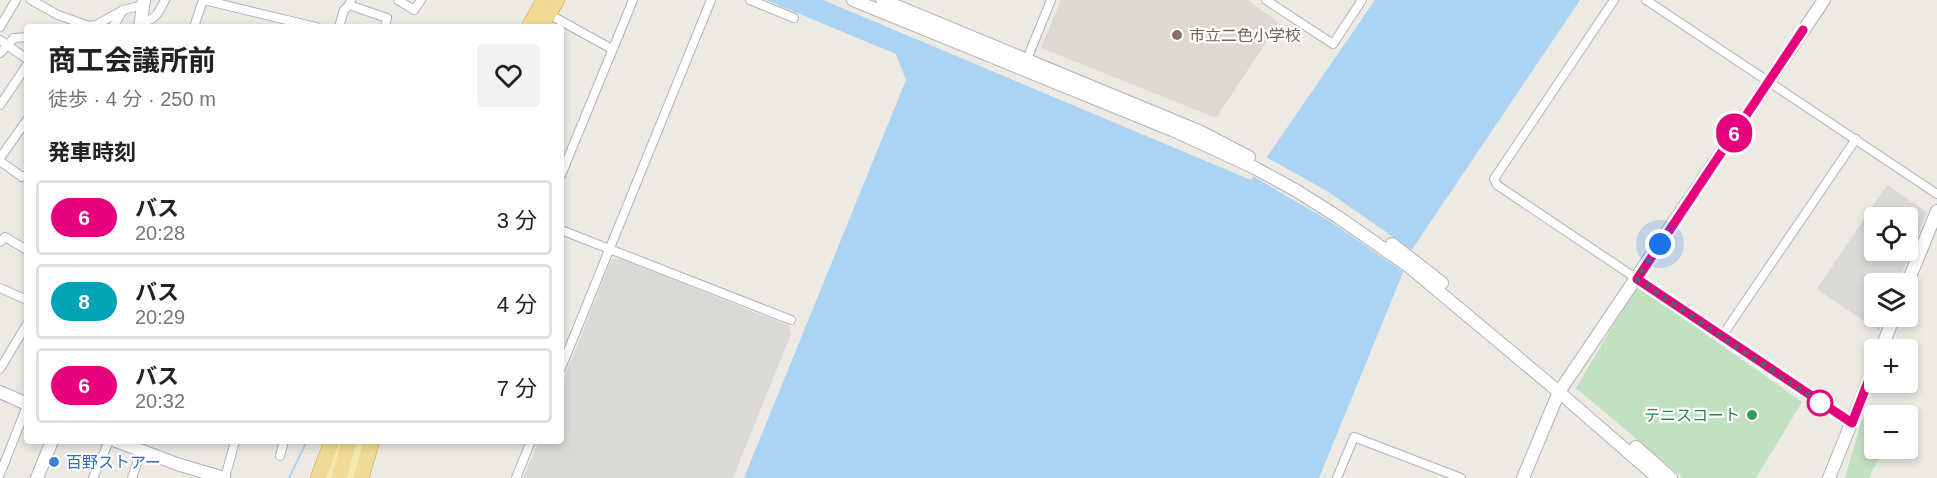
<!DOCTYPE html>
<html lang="ja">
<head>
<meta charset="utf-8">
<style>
  :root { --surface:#fff; --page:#f2f2f2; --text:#222; --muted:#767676; --line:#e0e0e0 }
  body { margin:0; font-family:Arial,"Noto Sans JP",sans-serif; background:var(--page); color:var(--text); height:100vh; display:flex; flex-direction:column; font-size:22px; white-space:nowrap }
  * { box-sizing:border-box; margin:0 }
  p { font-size:20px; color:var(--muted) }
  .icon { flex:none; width:33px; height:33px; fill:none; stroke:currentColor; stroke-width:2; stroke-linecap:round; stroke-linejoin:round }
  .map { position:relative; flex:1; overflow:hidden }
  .panel { position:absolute; left:24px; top:24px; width:540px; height:420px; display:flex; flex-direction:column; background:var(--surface); border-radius:6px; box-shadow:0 3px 9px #0003 }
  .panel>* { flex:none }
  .badge { padding:0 12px; border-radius:20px; font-size:21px; line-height:39px }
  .fabs { position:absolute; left:1864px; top:207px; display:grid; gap:12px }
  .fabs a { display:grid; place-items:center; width:54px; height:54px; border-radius:6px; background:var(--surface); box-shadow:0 3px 9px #0003; font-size:30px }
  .you { position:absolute; width:30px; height:30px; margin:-15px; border:4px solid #fff; border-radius:50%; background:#1a73e8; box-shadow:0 0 0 9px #1a73e833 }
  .map>.badge { position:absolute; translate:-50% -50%; box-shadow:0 0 0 3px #fff }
  h2 { padding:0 24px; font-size:22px; line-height:54px }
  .round { display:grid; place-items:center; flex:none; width:63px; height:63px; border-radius:6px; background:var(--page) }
  .headline { display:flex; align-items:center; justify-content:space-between; height:102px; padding:0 24px }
  h1 { font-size:28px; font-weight:700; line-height:45px }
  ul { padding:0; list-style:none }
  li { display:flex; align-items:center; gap:18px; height:75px; margin:0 12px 9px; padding:0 12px; border:3px solid var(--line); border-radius:6px }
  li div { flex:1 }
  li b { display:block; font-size:22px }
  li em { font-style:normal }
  li .badge { min-width:66px; font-weight:700; text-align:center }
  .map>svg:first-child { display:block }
  .industrial { fill:#dbd9d5; fill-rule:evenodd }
  .education { fill:#dcd9d1 }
  .green { fill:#c2e1c3 }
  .water { fill:#aad3f4 }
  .pier { fill:#eceae3 }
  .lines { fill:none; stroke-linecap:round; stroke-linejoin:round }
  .stream { stroke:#aad3f4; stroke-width:2 }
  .street-casing { stroke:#b0b3b7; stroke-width:10 }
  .secondary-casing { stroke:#afb2b6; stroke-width:14 }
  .primary-casing { stroke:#e0c068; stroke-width:15 }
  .highway-casing { stroke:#d49d1b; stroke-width:16 }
  .street { stroke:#fff; stroke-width:8 }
  .secondary { stroke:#fff; stroke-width:12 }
  .primary { stroke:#f5ebaf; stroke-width:14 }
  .highway { stroke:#f0da96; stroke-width:15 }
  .line-casing { stroke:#fff; stroke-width:14 }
  .line { stroke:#e6007e; stroke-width:9 }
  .walk { stroke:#5b5e62; stroke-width:6; stroke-dasharray:0 10.8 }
  .education-dot { fill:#8d6e63; stroke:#fff; stroke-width:2 }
  .stop-dot { fill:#fff; stroke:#e6007e; stroke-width:3 }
  .leisure-dot { fill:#2e9e5b; stroke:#fff; stroke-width:2 }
  .shop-dot { fill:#3f7fe0; stroke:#fff; stroke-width:2 }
  .labels { text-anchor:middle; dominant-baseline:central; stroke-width:4.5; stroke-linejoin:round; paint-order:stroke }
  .education-label { font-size:16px; fill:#785e54; stroke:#fff; text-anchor:start }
  .leisure-label { font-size:16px; fill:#27864d; stroke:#fff; text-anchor:end }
  .shop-label { font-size:16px; fill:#366cbe; stroke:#fff; text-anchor:start }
</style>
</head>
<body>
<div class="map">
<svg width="1937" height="478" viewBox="0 0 1937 478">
  <rect width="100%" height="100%" fill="#eceae3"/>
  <g class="industrial">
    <path d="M 1887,185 L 1927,212 L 1898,283 L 1875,284 L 1875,316 L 1885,317 L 1879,331 L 1817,289 ZM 1875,218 L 1908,218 L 1908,250 L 1875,250 Z"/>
    <path d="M 619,258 L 789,326 L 791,334 L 733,478 L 523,478 L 539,441 L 561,441 L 561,386 L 611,260 Z"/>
  </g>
  <path class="education" d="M 1061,0 L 1248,0 L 1279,23 L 1216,118 L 1041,48 Z"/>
  <g class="green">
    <path d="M 1637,285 L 1802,402 L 1756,478 L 1683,478 L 1576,388 Z"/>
    <path d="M 1862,419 L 1875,424 L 1875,448 L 1883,449 L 1869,478 L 1845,478 Z"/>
  </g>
  <path class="water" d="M 766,0 L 823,0 L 1251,180 L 1375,0 L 1580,0 L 1413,248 L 1319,478 L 744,478 L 906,80 L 896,54 Z"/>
  <path class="pier" d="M 1264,156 L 1327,191 L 1415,252 L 1405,273 L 1331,222 L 1251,175 Z"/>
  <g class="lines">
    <path class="stream" d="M 289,478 L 307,441"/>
    <defs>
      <g id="street">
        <path d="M 31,0 L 58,15 L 89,26 L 96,25 L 123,10 L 143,5"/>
        <path d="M 204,0 L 316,27"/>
        <path d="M 351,0 L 349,5 L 387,18 L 385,27"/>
        <path d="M 398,0 L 414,10 L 421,0"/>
        <path d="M 750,0 L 794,18"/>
        <path d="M 1266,0 L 1333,44 L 1362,0"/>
        <path d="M 1614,0 L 1494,179 L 1497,185 L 1852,423"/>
        <path d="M 1646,0 L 1937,194"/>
        <path d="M 554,17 L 612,49"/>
        <path d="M 141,23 C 156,19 158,14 165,0"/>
        <path d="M 0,27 L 16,0"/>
        <path d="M 113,27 L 123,10"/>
        <path d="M 194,27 L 203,0"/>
        <path d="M 339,27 L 344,10 L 349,5"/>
        <path d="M 0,40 L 27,59"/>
        <path d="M 0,53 L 14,38 L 27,37"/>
        <path d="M 1027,59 L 1051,0"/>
        <path d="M 0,105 L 27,65"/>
        <path d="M 0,158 L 27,120"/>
        <path d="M 0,161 L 22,177 L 27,175"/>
        <path d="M 561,175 L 633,0"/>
        <path d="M 561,230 L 791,320"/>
        <path d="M 0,242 L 5,237 L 27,250"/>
        <path d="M 0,288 L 27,300"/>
        <path d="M 1722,336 L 1856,139"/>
        <path d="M 561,368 L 711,0"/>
        <path d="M 0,369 L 27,324"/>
        <path d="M 280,456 L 284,441"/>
        <path d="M 0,474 L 27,406"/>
        <path d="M 93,478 L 109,441"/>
        <path d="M 132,478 L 141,451"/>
        <path d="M 225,478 L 235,441"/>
        <path d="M 516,478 L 531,441"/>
        <path d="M 1337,478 L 1354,437 L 1461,478"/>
      </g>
      <g id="secondary">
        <path d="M 853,0 L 1177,132 L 1255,168 L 1297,191 L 1338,217 L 1407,265 L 1559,392 L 1658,478"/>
        <path d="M 882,0 L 1201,132 L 1249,157"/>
        <path d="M 140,27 L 144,0"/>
        <path d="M 1392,244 L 1442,283"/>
        <path d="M 1907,284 L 1937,211"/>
        <path d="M 1881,350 L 1894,316"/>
        <path d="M 0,392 L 27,404"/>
        <path d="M 116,441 L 177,464 L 224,478"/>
        <path d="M 1636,447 L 1671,478"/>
        <path d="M 37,478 L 52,441"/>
        <path d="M 1523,478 L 1559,392 L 1824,0"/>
        <path d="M 1829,478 L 1875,364"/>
      </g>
      <g id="primary">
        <path d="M 329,478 L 342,441"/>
        <path d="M 349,478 L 363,441"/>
      </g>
      <g id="highway">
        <path d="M 529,27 L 544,0"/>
        <path d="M 541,27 L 557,0"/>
        <path d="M 318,478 L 332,441"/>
        <path d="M 339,478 L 349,441"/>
        <path d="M 361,478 L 372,441"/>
      </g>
    </defs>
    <use href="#street" class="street-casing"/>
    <use href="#secondary" class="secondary-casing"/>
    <use href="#primary" class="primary-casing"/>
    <use href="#highway" class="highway-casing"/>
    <use href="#street" class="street"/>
    <use href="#secondary" class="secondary"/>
    <use href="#primary" class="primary"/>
    <use href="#highway" class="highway"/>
  </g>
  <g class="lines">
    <defs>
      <path id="line" d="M 1803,30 L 1637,279 L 1852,423 L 1875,364"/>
    </defs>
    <use href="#line" class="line-casing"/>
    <use href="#line" class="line"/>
    <path class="walk" d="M 1660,244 L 1637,279 L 1820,403"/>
  </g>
  <circle class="education-dot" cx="1177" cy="35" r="6"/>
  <circle class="stop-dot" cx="1820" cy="403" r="12"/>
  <circle class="leisure-dot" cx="1752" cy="415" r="6"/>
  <circle class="shop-dot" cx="54" cy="462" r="6"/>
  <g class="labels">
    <g class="education-label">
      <text x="1189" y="35">市立二色小学校</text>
    </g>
    <g class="leisure-label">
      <text x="1740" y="415">テニスコート</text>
    </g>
    <g class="shop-label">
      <text x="66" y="462">百野ストアー</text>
    </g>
  </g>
</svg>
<div class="fabs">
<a><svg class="icon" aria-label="locate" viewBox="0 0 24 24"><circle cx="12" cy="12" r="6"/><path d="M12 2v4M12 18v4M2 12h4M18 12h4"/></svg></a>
<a><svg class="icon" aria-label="layers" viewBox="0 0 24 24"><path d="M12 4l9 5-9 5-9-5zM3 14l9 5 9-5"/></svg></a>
<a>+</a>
<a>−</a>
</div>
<div class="you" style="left:1660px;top:244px"></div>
<b class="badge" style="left:1734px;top:133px;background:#e6007e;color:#fff">6</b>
<section class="panel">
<div class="headline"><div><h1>商工会議所前</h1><p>徒歩 · 4 分 · 250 m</p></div><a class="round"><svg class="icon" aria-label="heart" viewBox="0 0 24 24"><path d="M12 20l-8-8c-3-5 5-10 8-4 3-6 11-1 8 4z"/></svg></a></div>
<h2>発車時刻</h2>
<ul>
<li><span class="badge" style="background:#e6007e;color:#fff">6</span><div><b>バス</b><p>20:28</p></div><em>3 分</em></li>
<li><span class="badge" style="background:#00a3b4;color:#fff">8</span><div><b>バス</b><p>20:29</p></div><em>4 分</em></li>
<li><span class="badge" style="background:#e6007e;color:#fff">6</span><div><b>バス</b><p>20:32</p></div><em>7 分</em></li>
</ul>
</section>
</div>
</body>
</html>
